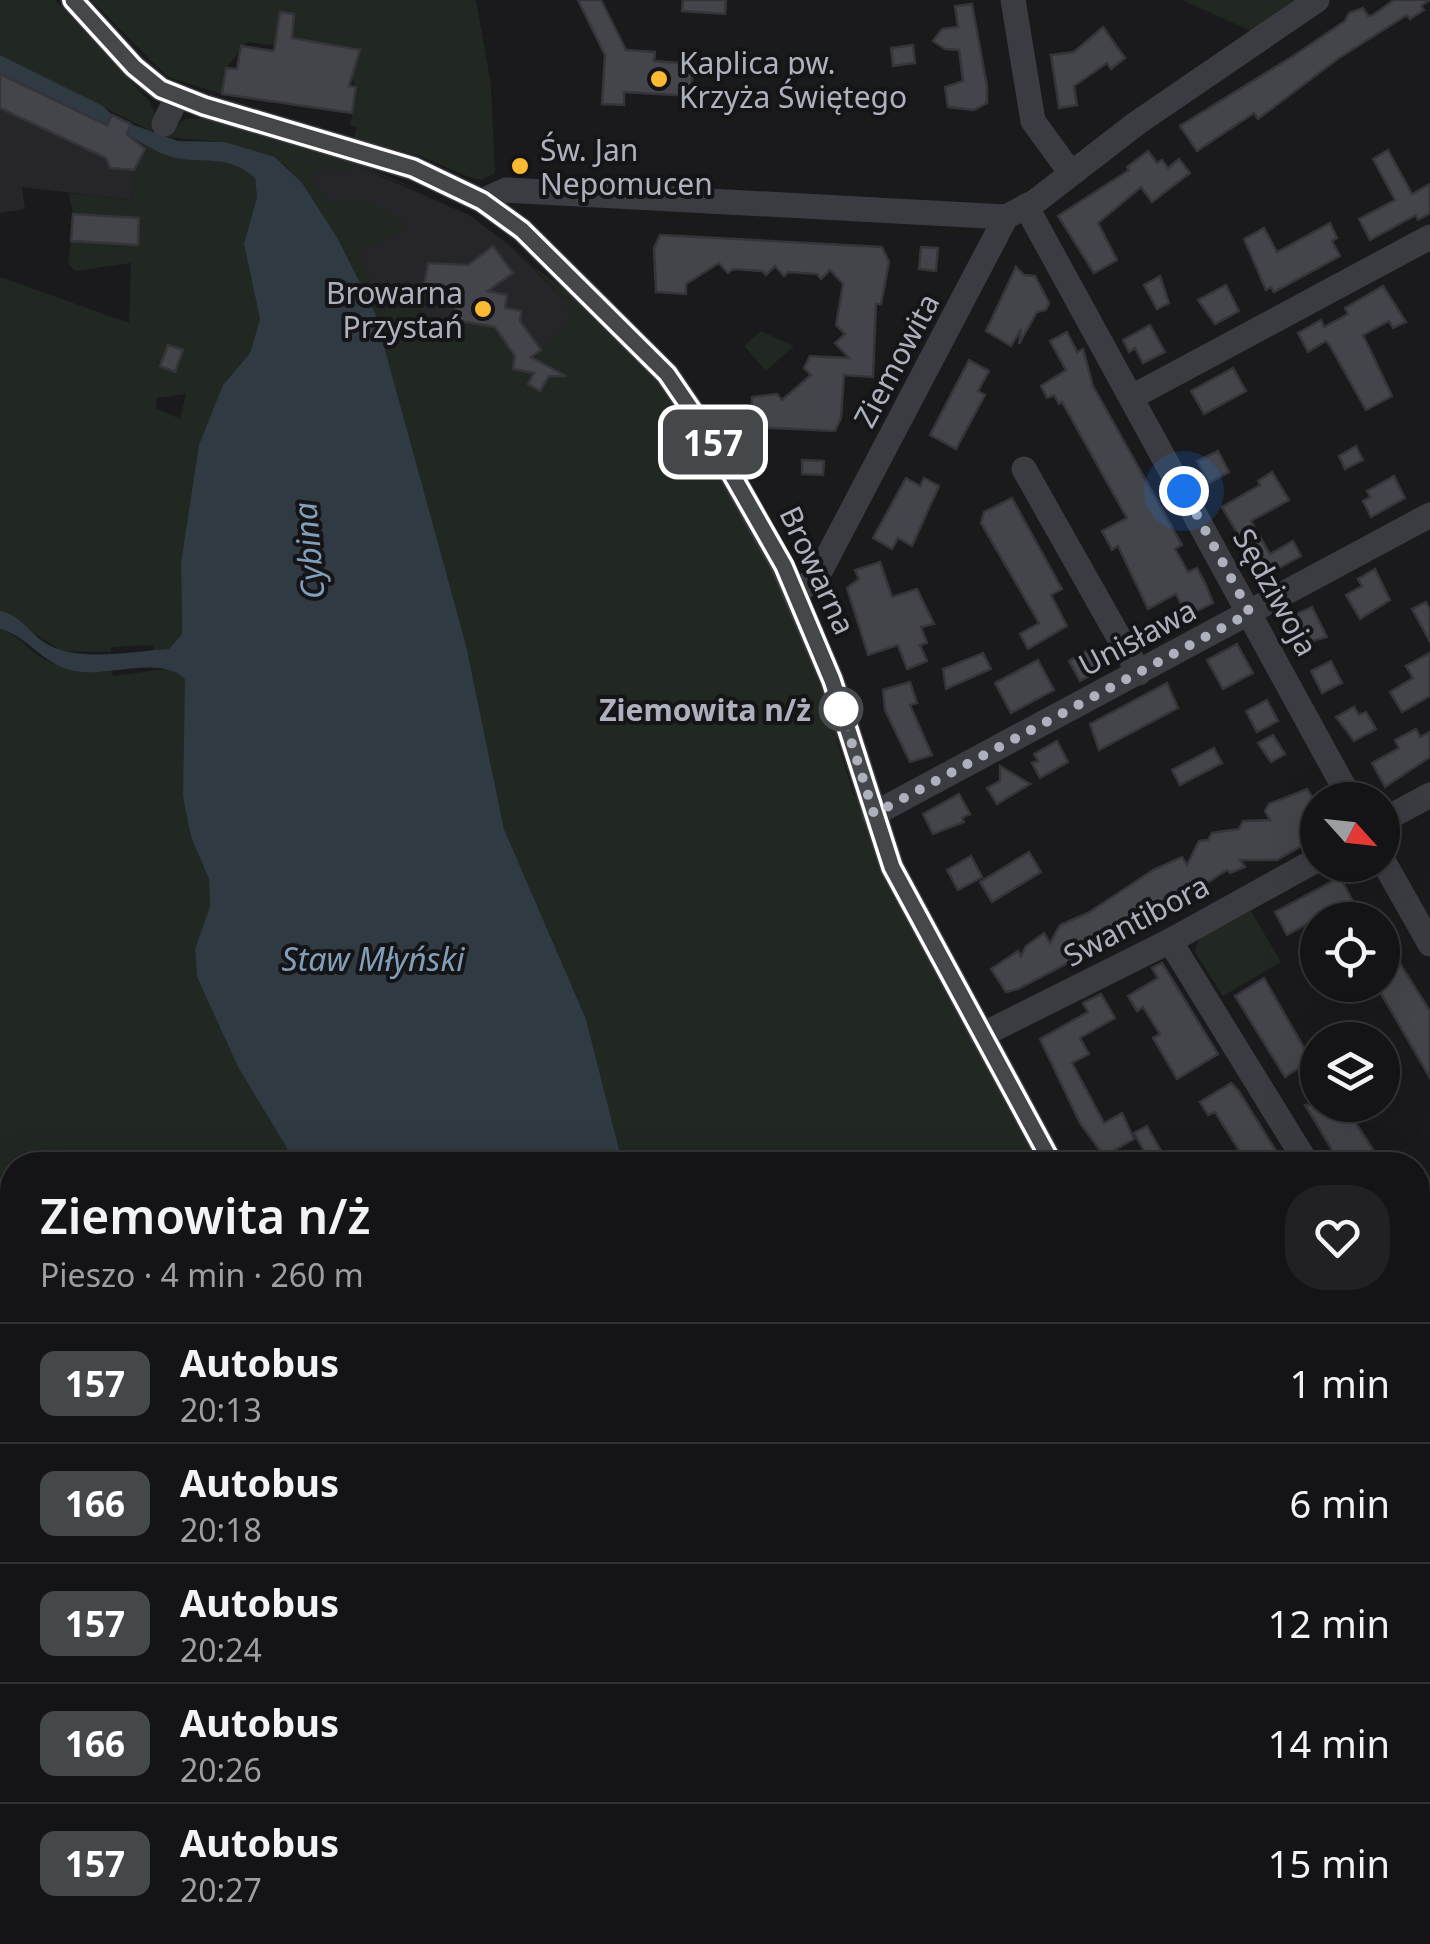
<!DOCTYPE html>
<html lang="pl">
<head>
<meta charset="utf-8">
<style>
  :root { --surface:#141416; --page:#212123; --text:#f1f3f6; --muted:#9d9ea1; --line:#333335 }
  body { margin:0; font-family:"Noto Sans",sans-serif; background:var(--page); color:var(--text); height:100vh; display:flex; flex-direction:column; font-size:38px; white-space:nowrap }
  * { box-sizing:border-box; margin:0 }
  p { font-size:32px; color:var(--muted) }
  .icon { flex:none; width:55px; height:55px; fill:none; stroke:currentColor; stroke-width:2; stroke-linecap:round; stroke-linejoin:round }
  .map { position:relative; flex:1; overflow:hidden }
  .side { position:absolute; left:0px; top:1152px; width:1430px; height:792px; display:flex; flex-direction:column; background:var(--surface); border-radius:40px 40px 0 0; box-shadow:0 10px 40px #0002,0 0 0 2px var(--line) }
  .side>* { flex:none }
  .badge { padding:0 20px; border-radius:15px; font-size:35px; line-height:65px }
  .needle { width:65px; rotate:117deg }
  .controls { position:absolute; left:1300px; top:782px; display:grid; gap:20px }
  .controls a { display:grid; place-items:center; width:100px; height:100px; border-radius:50%; background:var(--surface); box-shadow:0 10px 40px #0002,0 0 0 2px var(--line); font-size:50px }
  .you { position:absolute; width:50px; height:50px; margin:-25px; border:8px solid #fff; border-radius:50%; background:#1a73e8; box-shadow:0 0 0 15px #1a73e833 }
  .map>.badge { position:absolute; translate:-50% -50%; box-shadow:0 0 0 5px #fff }
  .round { display:grid; place-items:center; flex:none; width:105px; height:105px; border-radius:40px; background:var(--page) }
  .summary { display:flex; align-items:center; justify-content:space-between; height:170px; padding:0 40px }
  h1 { font-size:48px; font-weight:600; line-height:75px }
  ul { padding:0; list-style:none }
  li { display:flex; align-items:center; gap:30px; height:120px; padding:0 40px; border-top:2px solid var(--line) }
  li div { flex:1 }
  li b { display:block; font-size:38px }
  li em { font-style:normal }
  li .badge { min-width:110px; font-weight:700; text-align:center }
  .map>svg:first-child { display:block }
  .built { fill:#26262a }
  .green { fill:#202821; fill-rule:evenodd }
  .water { fill:#2f3a42 }
  .building { fill:#44454a; stroke:#343439; stroke-width:2.5 }
  .lines { fill:none; stroke-linecap:round; stroke-linejoin:round }
  .minor { stroke:#3b3c42; stroke-width:25 }
  .line-casing { stroke:#fff; stroke-width:22 }
  .line { stroke:#45484a; stroke-width:15 }
  .walk { stroke:#acb1bd; stroke-width:10; stroke-dasharray:0 18 }
  .poi-dot { fill:#fcb933; stroke:#151518; stroke-width:4 }
  .stop-dot { fill:#fff; stroke:#45484a; stroke-width:5 }
  .labels { text-anchor:middle; dominant-baseline:central; stroke-width:8; stroke-linejoin:round; paint-order:stroke }
  .poi-label { font-size:30px; fill:#acb1bd; stroke:#151518; text-anchor:start }
  .street-label { font-size:30px; fill:#acb1bd; stroke:#151518 }
  .stop-label { font-size:30px; font-weight:bold; fill:#acb1bd; stroke:#151518; text-anchor:end }
  .water-label { font-size:32px; font-style:italic; fill:#829fb9; stroke:#151518 }
</style>
</head>
<body>
<div class="map">
<svg width="1430" height="1944" viewBox="0 0 1430 1944">
  <rect width="100%" height="100%" fill="#1a1a1d"/>
  <g class="built">
    <path d="M 0,74 L 107,124 L 112,115 L 131,124 L 127,134 L 145,149 L 134,170 L 132,200 L 22,187 L 25,209 L 0,213 Z"/>
    <path d="M 351,163 L 469,215 L 509,245 L 580,315 L 585,539 L 555,578 L 532,634 L 308,177 L 324,167 Z"/>
  </g>
  <g class="green">
    <path d="M 0,0 L 55,0 L 149,101 L 156,116 L 153,132 L 0,55 Z"/>
    <path d="M 91,0 L 476,0 L 491,85 L 495,173 L 481,180 L 469,177 L 420,156 L 354,138 L 357,127 L 350,125 C 352,114 358,96 355,85 C 343,45 280,47 247,42 L 226,68 L 222,94 L 168,77 Z"/>
    <path d="M 1182,0 L 1308,0 L 1258,34 Z"/>
    <path d="M 215,118 L 357,163 L 435,197 L 352,164 L 347,175 L 325,167 L 311,175 L 329,205 C 353,191 383,208 405,223 L 400,234 L 358,251 L 384,310 L 417,296 L 419,286 L 428,287 L 422,319 L 477,329 L 480,315 L 492,324 L 515,356 L 529,358 L 569,324 L 565,300 L 506,240 L 536,269 L 573,294 L 680,406 L 763,544 L 841,735 L 836,738 L 854,796 L 860,795 L 1044,1165 L 623,1165 L 586,1019 L 504,829 L 466,645 L 375,313 L 338,239 L 287,167 L 275,157 L 225,142 L 163,137 L 185,119 Z"/>
    <path d="M 135,139 L 168,155 L 240,164 L 255,178 L 257,197 L 244,244 L 260,319 L 250,353 L 223,385 L 181,563 L 182,634 L 170,649 L 154,650 L 153,645 L 111,647 L 111,652 L 62,651 L 0,611 L 0,277 L 129,323 L 131,263 L 76,271 L 68,264 L 71,241 L 137,245 L 139,218 L 73,214 L 69,193 L 132,200 L 134,170 L 144,150 L 133,143 ZM 186,394 L 180,419 L 156,408 L 157,398 Z"/>
    <path d="M 761,331 L 794,346 L 766,371 L 744,346 Z"/>
    <path d="M 0,629 C 16,633 21,642 33,652 C 57,669 82,674 112,671 L 113,676 L 171,668 L 185,679 L 191,837 L 209,879 L 210,906 L 195,949 L 197,977 L 238,1067 L 293,1157 L 303,1165 L 12,1165 L 12,1932 L 914,1933 L 911,1944 L 0,1944 Z"/>
    <path d="M 1251,911 L 1281,962 L 1223,996 L 1195,952 L 1199,938 Z"/>
    <path d="M 1418,1813 L 1430,1825 L 1430,1944 L 1240,1944 L 1247,1933 L 1418,1932 Z"/>
    <path d="M 1086,1933 L 1087,1932 L 1236,1933 L 1229,1944 L 1080,1944 Z"/>
  </g>
  <g class="water">
    <path d="M 0,55 L 103,106 L 112,115 L 107,125 L 0,74 Z"/>
    <path d="M 131,124 L 178,141 L 225,142 L 275,157 L 302,183 L 338,239 L 375,313 L 466,645 L 504,829 L 586,1019 L 623,1165 L 303,1165 L 293,1158 L 238,1067 L 197,977 L 195,949 L 210,906 L 209,879 L 191,837 L 183,796 L 185,679 C 163,656 113,675 81,672 C 43,668 31,637 0,629 L 0,611 C 24,616 31,637 51,646 C 82,662 135,651 169,649 L 182,634 L 181,563 L 199,445 L 223,385 L 250,353 L 260,319 L 244,244 L 257,197 L 255,178 C 226,151 196,167 163,154 C 151,149 138,140 126,134 Z"/>
    <path d="M 914,1933 L 914,1932 L 1086,1933 L 1080,1944 L 911,1944 Z"/>
  </g>
  <g class="building">
    <path d="M 578,0 L 601,0 L 626,50 L 655,52 L 654,61 L 693,64 L 691,96 L 624,92 L 624,105 L 602,104 L 605,55 Z"/>
    <path d="M 683,0 L 726,0 L 725,14 L 682,11 Z"/>
    <path d="M 1394,0 L 1430,0 L 1421,6 L 1424,10 L 1410,19 L 1407,15 L 1339,58 L 1258,119 L 1254,113 L 1197,151 L 1180,126 L 1293,56 L 1345,21 L 1349,13 L 1363,8 L 1368,16 L 1373,15 Z"/>
    <path d="M 972,4 L 987,86 L 987,103 L 974,110 L 948,107 L 945,87 L 963,81 L 959,50 L 945,49 L 933,41 L 942,29 L 958,27 L 955,6 Z"/>
    <path d="M 280,12 L 294,14 L 292,38 L 360,50 L 349,86 L 356,87 L 352,113 L 222,94 L 226,68 L 237,69 L 241,46 L 274,51 Z"/>
    <path d="M 1103,27 L 1125,58 L 1111,69 L 1107,63 L 1074,86 L 1077,105 L 1059,108 L 1051,55 L 1074,52 Z"/>
    <path d="M 913,45 L 915,63 L 893,66 L 891,48 Z"/>
    <path d="M 0,74 L 107,125 L 112,115 L 131,124 L 127,134 L 145,149 L 134,170 L 110,168 L 106,158 L 0,108 Z"/>
    <path d="M 1388,150 L 1412,194 L 1430,184 L 1430,213 L 1418,220 L 1416,215 L 1370,240 L 1359,219 L 1395,200 L 1373,159 Z"/>
    <path d="M 1148,151 L 1157,163 L 1162,160 L 1168,168 L 1179,159 L 1190,173 L 1152,202 L 1141,187 L 1098,223 L 1117,260 L 1094,273 L 1058,216 L 1129,170 L 1127,167 Z"/>
    <path d="M 73,214 L 139,218 L 138,245 L 71,241 Z"/>
    <path d="M 1330,223 L 1337,238 L 1332,241 L 1340,256 L 1274,292 L 1271,287 L 1266,290 L 1244,239 L 1264,228 L 1277,252 Z"/>
    <path d="M 660,235 L 882,247 L 889,262 L 881,304 L 876,304 L 873,377 L 844,375 L 841,418 L 835,431 L 751,427 L 752,397 L 777,394 L 782,400 L 811,375 L 804,368 L 810,356 L 849,358 L 835,343 L 845,334 L 836,325 L 843,284 L 830,270 L 821,279 L 817,274 L 788,272 L 784,276 L 775,266 L 766,275 L 762,271 L 733,269 L 728,273 L 719,263 L 686,284 L 686,294 L 656,292 L 654,248 Z"/>
    <path d="M 493,246 L 513,273 L 488,291 L 507,295 L 505,308 L 521,311 L 520,321 L 541,350 L 531,357 L 566,376 L 549,376 L 540,391 L 528,384 L 534,373 L 513,369 L 515,356 L 495,327 L 454,320 L 458,297 L 453,296 L 453,291 L 424,286 L 428,263 L 468,265 Z"/>
    <path d="M 921,247 L 938,248 L 936,271 L 919,269 Z"/>
    <path d="M 1016,267 L 1024,275 L 1035,276 L 1049,303 L 1046,310 L 1037,312 L 1019,344 L 1021,329 L 1011,346 L 986,331 Z"/>
    <path d="M 1160,276 L 1169,303 L 1157,309 L 1144,285 Z"/>
    <path d="M 1226,285 L 1239,311 L 1215,324 L 1198,300 Z"/>
    <path d="M 1383,286 L 1406,322 L 1393,328 L 1389,321 L 1363,335 L 1392,396 L 1366,410 L 1330,346 L 1326,341 L 1308,352 L 1298,333 L 1321,320 L 1324,327 L 1348,314 L 1345,308 Z"/>
    <path d="M 1150,325 L 1165,352 L 1143,363 L 1135,348 L 1129,352 L 1123,340 Z"/>
    <path d="M 1067,332 L 1077,352 L 1083,349 L 1093,386 L 1182,545 L 1175,549 L 1188,572 L 1197,568 L 1206,585 L 1213,603 L 1187,616 L 1176,594 L 1148,609 L 1118,546 L 1112,550 L 1102,531 L 1127,518 L 1062,402 L 1059,404 L 1054,395 L 1047,398 L 1041,386 L 1066,370 L 1050,341 Z"/>
    <path d="M 168,345 L 183,350 L 175,372 L 160,366 Z"/>
    <path d="M 969,360 L 989,371 L 978,391 L 985,395 L 956,449 L 930,435 Z"/>
    <path d="M 1233,368 L 1246,391 L 1204,414 L 1191,391 Z"/>
    <path d="M 1356,446 L 1363,460 L 1345,469 L 1339,456 Z"/>
    <path d="M 1218,451 L 1229,472 L 1209,483 L 1197,461 Z"/>
    <path d="M 802,460 L 824,461 L 823,475 L 802,474 Z"/>
    <path d="M 1272,472 L 1289,500 L 1251,521 L 1270,554 L 1293,541 L 1301,556 L 1263,577 L 1222,507 L 1260,485 L 1258,481 Z"/>
    <path d="M 1394,476 L 1405,498 L 1371,517 L 1363,501 L 1370,497 L 1367,491 Z"/>
    <path d="M 906,478 L 920,486 L 924,478 L 939,486 L 912,546 L 898,538 L 892,549 L 873,538 Z"/>
    <path d="M 1012,498 L 1062,589 L 1051,595 L 1067,626 L 1028,649 L 1020,634 L 1039,623 L 981,523 L 984,512 Z"/>
    <path d="M 880,562 L 892,597 L 917,589 L 934,624 L 921,627 L 927,643 L 920,645 L 927,661 L 907,669 L 898,645 L 868,655 L 847,588 L 859,579 L 855,570 Z"/>
    <path d="M 1375,569 L 1390,600 L 1360,619 L 1346,595 L 1362,586 L 1358,579 Z"/>
    <path d="M 1426,602 L 1430,610 L 1430,642 L 1412,609 Z"/>
    <path d="M 1312,607 L 1327,637 L 1298,645 L 1284,619 Z"/>
    <path d="M 1237,644 L 1253,673 L 1223,689 L 1207,660 Z"/>
    <path d="M 1090,649 L 1099,671 L 1080,681 L 1069,661 Z"/>
    <path d="M 983,653 L 991,669 L 946,689 L 943,669 Z"/>
    <path d="M 1430,653 L 1430,696 L 1402,712 L 1390,692 L 1413,678 L 1406,666 Z"/>
    <path d="M 1038,660 L 1054,690 L 1011,713 L 995,683 Z"/>
    <path d="M 1331,661 L 1342,683 L 1322,693 L 1311,671 Z"/>
    <path d="M 910,682 L 917,703 L 910,705 L 932,755 L 910,762 L 885,710 L 883,690 Z"/>
    <path d="M 1167,683 L 1178,708 L 1099,750 L 1090,724 Z"/>
    <path d="M 1267,700 L 1278,721 L 1257,732 L 1246,711 Z"/>
    <path d="M 1354,707 L 1359,715 L 1366,712 L 1376,729 L 1354,741 L 1336,717 Z"/>
    <path d="M 1416,729 L 1420,737 L 1430,732 L 1430,757 L 1385,787 L 1372,763 L 1399,748 L 1395,740 Z"/>
    <path d="M 1273,735 L 1285,754 L 1271,762 L 1258,743 Z"/>
    <path d="M 1057,741 L 1068,762 L 1040,778 L 1032,763 L 1038,761 L 1034,754 Z"/>
    <path d="M 1214,748 L 1222,763 L 1180,785 L 1172,770 Z"/>
    <path d="M 1000,766 L 1030,784 L 997,804 L 987,788 L 1000,781 Z"/>
    <path d="M 1307,789 L 1318,806 L 1318,836 L 1293,851 L 1277,860 L 1240,860 L 1245,867 L 1230,873 L 1227,870 L 1148,921 L 1144,915 L 1106,943 L 1018,989 L 1006,992 L 991,969 L 1018,951 L 1021,956 L 1026,946 L 1044,933 L 1050,943 L 1060,925 L 1088,913 L 1153,870 L 1182,857 L 1187,865 L 1199,841 L 1208,840 L 1212,833 L 1239,829 L 1243,821 L 1270,820 L 1265,811 L 1269,804 Z"/>
    <path d="M 959,794 L 970,814 L 962,818 L 964,822 L 933,834 L 923,814 Z"/>
    <path d="M 1029,852 L 1041,872 L 992,902 L 980,882 Z"/>
    <path d="M 971,856 L 982,877 L 958,890 L 947,870 Z"/>
    <path d="M 1340,877 L 1363,920 L 1314,920 L 1287,935 L 1275,912 Z"/>
    <path d="M 1382,935 L 1430,1011 L 1430,1078 L 1376,985 L 1382,985 Z"/>
    <path d="M 1162,963 L 1218,1054 L 1177,1079 L 1153,1038 L 1160,1034 L 1143,1007 L 1137,1011 L 1128,996 L 1158,978 L 1152,968 Z"/>
    <path d="M 1264,978 L 1311,1060 L 1285,1077 L 1235,996 Z"/>
    <path d="M 1101,994 L 1115,1018 L 1080,1038 L 1089,1054 L 1072,1063 L 1104,1123 L 1122,1113 L 1134,1139 L 1104,1156 L 1080,1123 L 1040,1039 L 1088,1012 L 1083,1003 Z"/>
    <path d="M 1231,1083 L 1238,1090 L 1285,1165 L 1241,1165 L 1234,1155 L 1240,1152 L 1215,1112 L 1208,1115 L 1200,1102 Z"/>
    <path d="M 1305,1105 L 1344,1105 L 1374,1151 L 1377,1165 L 1341,1165 Z"/>
    <path d="M 1147,1126 L 1169,1165 L 1152,1165 L 1134,1133 Z"/>
  </g>
  <g class="lines">
    <g class="minor">
      <path d="M 73,0 L 134,67 L 161,89 L 204,106 L 413,168 L 482,201 L 522,230 L 667,374 L 714,443 L 783,566 L 832,680 L 892,867 L 1053,1165"/>
      <path d="M 1013,0 L 1033,121 L 1070,172"/>
      <path d="M 164,124 L 177,97"/>
      <path d="M 482,201 L 506,190 L 1006,217"/>
      <path d="M 1026,206 L 1351,800"/>
      <path d="M 1132,397 L 1430,237"/>
      <path d="M 1024,469 L 1139,673"/>
      <path d="M 795,592 L 816,579 L 1006,217 L 1036,201 L 1137,123 L 1317,0"/>
      <path d="M 874,814 L 1430,515"/>
      <path d="M 1382,821 L 1430,795"/>
      <path d="M 1382,859 L 1430,944"/>
      <path d="M 1170,941 L 1308,1165"/>
      <path d="M 982,1035 L 1170,941 L 1318,859"/>
      <path d="M 1418,1366 L 1430,1389"/>
      <path d="M 1418,1411 L 1430,1405"/>
      <path d="M 1418,1727 L 1430,1720"/>
      <path d="M 1418,1804 L 1430,1815"/>
      <path d="M 1315,1944 L 1319,1932"/>
    </g>
  </g>
  <g class="lines">
    <defs>
      <path id="line" d="M 73,0 L 134,67 L 161,89 L 204,106 L 413,168 L 482,201 L 522,230 L 667,374 L 714,443 L 784,566 L 832,680 L 892,867 L 1053,1165"/>
    </defs>
    <use href="#line" class="line-casing"/>
    <use href="#line" class="line"/>
    <path class="walk" d="M 841,709 L 874,814 L 1250,613 L 1184,491"/>
  </g>
  <g class="poi-dot">
    <circle cx="659" cy="79" r="10"/>
    <circle cx="520" cy="166" r="10"/>
    <circle cx="483" cy="309" r="10"/>
  </g>
  <circle class="stop-dot" cx="841" cy="709" r="20"/>
  <g class="labels">
    <g class="poi-label">
      <text x="679" y="62">Kaplica pw.<tspan x="679" dy="34">Krzyża Świętego</tspan></text>
      <text x="540" y="149">Św. Jan<tspan x="540" dy="34">Nepomucen</tspan></text>
      <text x="463" y="292" text-anchor="end">Browarna<tspan x="463" dy="34">Przystań</tspan></text>
    </g>
    <g class="street-label">
      <text transform="translate(896 360) rotate(-62)">Ziemowita</text>
      <text transform="translate(818 570) rotate(65)">Browarna</text>
      <text transform="translate(1276 592) rotate(61)">Sędziwoja</text>
      <text transform="translate(1137 637) rotate(-28)">Unisława</text>
      <text transform="translate(1136 920) rotate(-28)">Swantibora</text>
    </g>
    <g class="stop-label">
      <text x="811" y="709">Ziemowita n/ż</text>
    </g>
    <g class="water-label">
      <text transform="translate(308 551) rotate(-95)">Cybina</text>
      <text x="373" y="958">Staw Młyński</text>
    </g>
  </g>
</svg>
<div class="controls">
<a><svg class="needle" viewBox="-14 -14 28 28"><path d="M0-13l5 13h-10z" fill="#e53935"/><path d="M0 13l5-13h-10z" fill="#9d9ea1"/></svg></a>
<a><svg class="icon" aria-label="locate" viewBox="0 0 24 24"><circle cx="12" cy="12" r="6"/><path d="M12 2v4M12 18v4M2 12h4M18 12h4"/></svg></a>
<a><svg class="icon" aria-label="layers" viewBox="0 0 24 24"><path d="M12 4l9 5-9 5-9-5zM3 14l9 5 9-5"/></svg></a>
</div>
<div class="you" style="left:1184px;top:491px"></div>
<b class="badge" style="left:713px;top:442px;background:#45484a;color:#fff">157</b>
<section class="side">
<div class="summary"><div><h1>Ziemowita n/ż</h1><p>Pieszo · 4 min · 260 m</p></div><a class="round"><svg class="icon" aria-label="heart" viewBox="0 0 24 24"><path d="M12 20l-8-8c-3-5 5-10 8-4 3-6 11-1 8 4z"/></svg></a></div>
<ul>
<li><span class="badge" style="background:#45484a;color:#fff">157</span><div><b>Autobus</b><p>20:13</p></div><em>1 min</em></li>
<li><span class="badge" style="background:#45484a;color:#fff">166</span><div><b>Autobus</b><p>20:18</p></div><em>6 min</em></li>
<li><span class="badge" style="background:#45484a;color:#fff">157</span><div><b>Autobus</b><p>20:24</p></div><em>12 min</em></li>
<li><span class="badge" style="background:#45484a;color:#fff">166</span><div><b>Autobus</b><p>20:26</p></div><em>14 min</em></li>
<li><span class="badge" style="background:#45484a;color:#fff">157</span><div><b>Autobus</b><p>20:27</p></div><em>15 min</em></li>
</ul>
</section>
</div>
</body>
</html>
